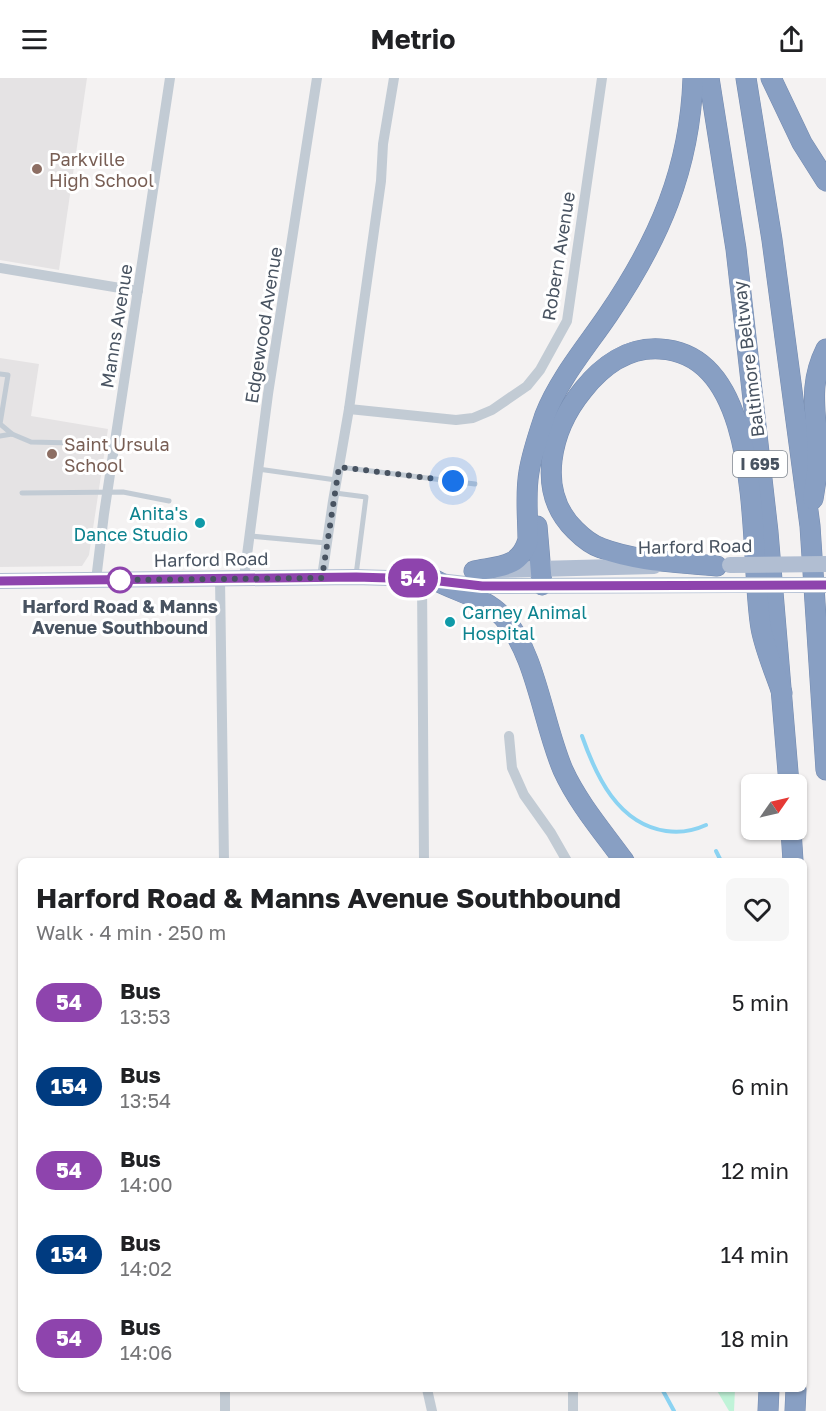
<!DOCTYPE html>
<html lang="en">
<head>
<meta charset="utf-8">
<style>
  :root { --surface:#fff; --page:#f6f6f6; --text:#202124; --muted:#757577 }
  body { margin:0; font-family:"Golos Text",sans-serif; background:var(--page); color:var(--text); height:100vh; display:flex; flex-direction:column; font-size:22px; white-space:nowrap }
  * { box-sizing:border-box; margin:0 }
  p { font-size:20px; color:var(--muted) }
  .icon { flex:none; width:33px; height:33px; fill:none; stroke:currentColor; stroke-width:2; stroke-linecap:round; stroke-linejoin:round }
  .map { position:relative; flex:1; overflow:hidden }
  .drawer { position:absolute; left:18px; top:780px; width:789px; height:534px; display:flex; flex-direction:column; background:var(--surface); border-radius:9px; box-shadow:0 2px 4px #0004 }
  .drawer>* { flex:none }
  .badge { padding:0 12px; border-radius:20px; font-size:21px; line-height:39px }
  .needle { width:39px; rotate:56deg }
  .tools { position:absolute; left:741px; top:696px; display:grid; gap:12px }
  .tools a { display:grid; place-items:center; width:66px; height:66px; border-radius:9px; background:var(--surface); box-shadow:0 2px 4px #0004; font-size:30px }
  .you { position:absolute; width:30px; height:30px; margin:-15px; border:4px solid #fff; border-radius:50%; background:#1a73e8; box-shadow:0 0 0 9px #1a73e833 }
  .map>.badge { position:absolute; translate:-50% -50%; box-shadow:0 0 0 3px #fff }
  .round { display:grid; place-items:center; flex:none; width:63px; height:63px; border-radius:9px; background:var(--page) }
  .headline { display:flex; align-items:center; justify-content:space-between; height:102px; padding:0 18px }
  h1 { font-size:28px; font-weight:700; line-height:45px }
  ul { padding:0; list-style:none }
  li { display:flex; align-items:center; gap:18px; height:84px; padding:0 18px }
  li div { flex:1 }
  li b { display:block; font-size:22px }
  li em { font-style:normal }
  li .badge { min-width:66px; font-weight:700; text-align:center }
  header { display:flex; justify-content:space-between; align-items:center; height:78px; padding:0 18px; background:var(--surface); font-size:27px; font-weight:700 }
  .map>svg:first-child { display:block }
  .education { fill:#e5e3e4 }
  .green { fill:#c0f3d8 }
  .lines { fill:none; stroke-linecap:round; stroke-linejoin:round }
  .stream { stroke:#8bd3f2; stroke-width:4 }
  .motorway-casing { stroke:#738aaf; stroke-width:21 }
  .service { stroke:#c2cbd4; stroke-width:5 }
  .minor { stroke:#c2cbd4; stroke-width:10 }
  .primary { stroke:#b1bed2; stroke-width:16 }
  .motorway { stroke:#889fc3; stroke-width:20 }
  .primary-bridge { stroke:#b1bed2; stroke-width:16 }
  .line-casing { stroke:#fff; stroke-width:14 }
  .line { stroke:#8e44ad; stroke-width:9 }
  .walk { stroke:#485361; stroke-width:6; stroke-dasharray:0 10.8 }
  .education-dot { fill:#8d6e63; stroke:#fff; stroke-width:2 }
  .culture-dot { fill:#0f9aa8; stroke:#fff; stroke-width:2 }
  .stop-dot { fill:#fff; stroke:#8e44ad; stroke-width:3 }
  .labels { text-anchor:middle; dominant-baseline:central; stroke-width:6; stroke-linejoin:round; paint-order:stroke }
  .shield { fill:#fff; stroke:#7f8790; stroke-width:1.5 }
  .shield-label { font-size:16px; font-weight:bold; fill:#485361 }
  .education-label { font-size:18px; fill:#785e54; stroke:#fff; text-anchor:start }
  .street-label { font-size:18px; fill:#485361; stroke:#fff }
  .culture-label { font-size:18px; fill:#0d838f; stroke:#fff; text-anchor:end }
  .stop-label { font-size:18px; font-weight:bold; fill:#485361; stroke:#fff }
</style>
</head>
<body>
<header><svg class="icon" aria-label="menu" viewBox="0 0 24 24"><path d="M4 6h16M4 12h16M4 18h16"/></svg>Metrio<svg class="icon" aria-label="share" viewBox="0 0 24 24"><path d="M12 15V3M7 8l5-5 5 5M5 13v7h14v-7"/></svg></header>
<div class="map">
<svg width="826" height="1333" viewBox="0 0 826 1333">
  <rect width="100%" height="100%" fill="#f4f2f2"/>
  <g class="education">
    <path d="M 0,0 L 87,0 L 59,192 L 0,182 Z"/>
    <path d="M 0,280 L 39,286 L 31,338 L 108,351 L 89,477 L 82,488 L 0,489 Z"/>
  </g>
  <path class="green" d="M 716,1311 L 735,1311 L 734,1333 L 729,1333 Z"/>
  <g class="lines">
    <g class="stream">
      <path d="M 582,658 C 596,698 618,746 666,753 C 680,755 693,753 706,747"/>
      <path d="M 716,773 L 721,783"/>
      <path d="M 662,1311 L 674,1333"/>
    </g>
    <defs>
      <g id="motorway">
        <path d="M 709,0 L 736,171 L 768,454 L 789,706"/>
        <path d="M 746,0 L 772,162 L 810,448 L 826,692"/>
        <path d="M 771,0 L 802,65 L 826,103"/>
        <path d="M 813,421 C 815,408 818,393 818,380 C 818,338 806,311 826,271"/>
        <path d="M 537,448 L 542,507"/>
        <path d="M 717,488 C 678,484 638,484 601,470 C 592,467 582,459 575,452 C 535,413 551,351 583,312 C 602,288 628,269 660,271 C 768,277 748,476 761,550 C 765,572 775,594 782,615"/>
        <path d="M 474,493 C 499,488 520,490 528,462 C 528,440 525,416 529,394 C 532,375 539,355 545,337 C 559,301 587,268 608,237 C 659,162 690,91 693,0"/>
        <path d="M 435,502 C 457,514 486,520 503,539 C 536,575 543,646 563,692 C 578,725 603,754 624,783"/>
        <path d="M 791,752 L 793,783"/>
        <path d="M 768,1333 L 769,1311"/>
        <path d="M 795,1333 L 796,1311"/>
      </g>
    </defs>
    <use href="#motorway" class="motorway-casing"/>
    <g class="service">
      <path d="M 0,296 L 8,297 L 0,346 L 12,356"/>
      <path d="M 0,358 L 12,356 L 31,364 L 115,366"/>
      <path d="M 339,389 L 475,406"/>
      <path d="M 258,391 L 336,402"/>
      <path d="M 22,415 L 123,414 L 169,423"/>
      <path d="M 335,415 L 366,419 L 356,497"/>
      <path d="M 250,458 L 326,465"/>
    </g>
    <g class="minor">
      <path d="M 0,190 L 138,213"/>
      <path d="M 349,331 L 456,342 L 473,340 L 492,332 L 527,308 L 540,292 L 567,243 L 602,0"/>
      <path d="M 322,499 L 333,423 L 349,331 L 381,103 L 383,66 L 394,0"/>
      <path d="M 220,500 L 224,783"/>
      <path d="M 244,500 L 268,316 L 317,0"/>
      <path d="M 422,501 L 424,783"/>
      <path d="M 96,502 L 104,436 L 170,0"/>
      <path d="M 509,658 L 512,690 L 524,717 L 551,755 L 567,783"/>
      <path d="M 427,1311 L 432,1333"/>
      <path d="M 573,1311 L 573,1333"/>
      <path d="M 225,1333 L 225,1311"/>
    </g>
    <g class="primary">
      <path d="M 497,492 L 654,488"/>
      <path d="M 0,503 L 355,499 L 422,501 L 482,508 L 731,507"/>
    </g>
    <use href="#motorway" class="motorway"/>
    <g class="primary-bridge">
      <path d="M 730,487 L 826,486"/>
      <path d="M 731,507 L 826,507"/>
    </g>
  </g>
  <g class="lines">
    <defs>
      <path id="line" d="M 0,503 L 356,499 L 422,501 L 482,508 L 826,507"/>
    </defs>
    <use href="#line" class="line-casing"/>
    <use href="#line" class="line"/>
    <path class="walk" d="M 120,502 L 118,502 L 322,500 L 339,389 L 453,403"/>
  </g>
  <g class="education-dot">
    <circle cx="37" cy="91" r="6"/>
    <circle cx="52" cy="376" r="6"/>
  </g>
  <g class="culture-dot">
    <circle cx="200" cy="445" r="6"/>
    <circle cx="450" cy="544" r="6"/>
  </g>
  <circle class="stop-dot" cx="120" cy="502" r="12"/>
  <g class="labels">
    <rect class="shield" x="733" y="373" width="54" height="26" rx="4.5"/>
    <g class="shield-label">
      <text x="760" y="386">I 695</text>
    </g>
    <g class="education-label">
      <text x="49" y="81">Parkville<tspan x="49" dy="21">High School</tspan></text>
      <text x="64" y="366">Saint Ursula<tspan x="64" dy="21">School</tspan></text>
    </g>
    <g class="street-label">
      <text transform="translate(558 178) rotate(-81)">Robern Avenue</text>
      <text transform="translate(263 247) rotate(-81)">Edgewood Avenue</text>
      <text transform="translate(116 248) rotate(-81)">Manns Avenue</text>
      <text transform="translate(748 281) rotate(-97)">Baltimore Beltway</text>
      <text transform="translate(695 468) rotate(-1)">Harford Road</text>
      <text transform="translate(211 481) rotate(-1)">Harford Road</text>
    </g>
    <g class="culture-label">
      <text x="188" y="435">Anita's<tspan x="188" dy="21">Dance Studio</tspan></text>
      <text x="462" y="534" text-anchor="start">Carney Animal<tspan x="462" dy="21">Hospital</tspan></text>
    </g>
    <g class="stop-label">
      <text x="120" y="528">Harford Road &amp; Manns<tspan x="120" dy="21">Avenue Southbound</tspan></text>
    </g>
  </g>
</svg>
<div class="tools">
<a><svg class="needle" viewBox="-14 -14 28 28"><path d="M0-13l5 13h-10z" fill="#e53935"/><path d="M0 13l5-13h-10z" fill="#757577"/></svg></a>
</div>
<div class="you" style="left:453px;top:403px"></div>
<b class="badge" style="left:413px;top:500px;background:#8e44ad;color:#fff">54</b>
<section class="drawer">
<div class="headline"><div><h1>Harford Road &amp; Manns Avenue Southbound</h1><p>Walk · 4 min · 250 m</p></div><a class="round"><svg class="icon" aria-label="heart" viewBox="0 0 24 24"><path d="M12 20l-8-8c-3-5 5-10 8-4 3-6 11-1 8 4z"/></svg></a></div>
<ul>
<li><span class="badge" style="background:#8e44ad;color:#fff">54</span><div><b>Bus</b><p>13:53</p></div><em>5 min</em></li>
<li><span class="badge" style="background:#003b80;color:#fff">154</span><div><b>Bus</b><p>13:54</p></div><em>6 min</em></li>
<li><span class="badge" style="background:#8e44ad;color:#fff">54</span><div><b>Bus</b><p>14:00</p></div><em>12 min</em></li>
<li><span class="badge" style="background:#003b80;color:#fff">154</span><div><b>Bus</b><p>14:02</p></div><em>14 min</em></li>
<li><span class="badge" style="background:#8e44ad;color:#fff">54</span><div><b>Bus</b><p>14:06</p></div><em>18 min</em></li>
</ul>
</section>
</div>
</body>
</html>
